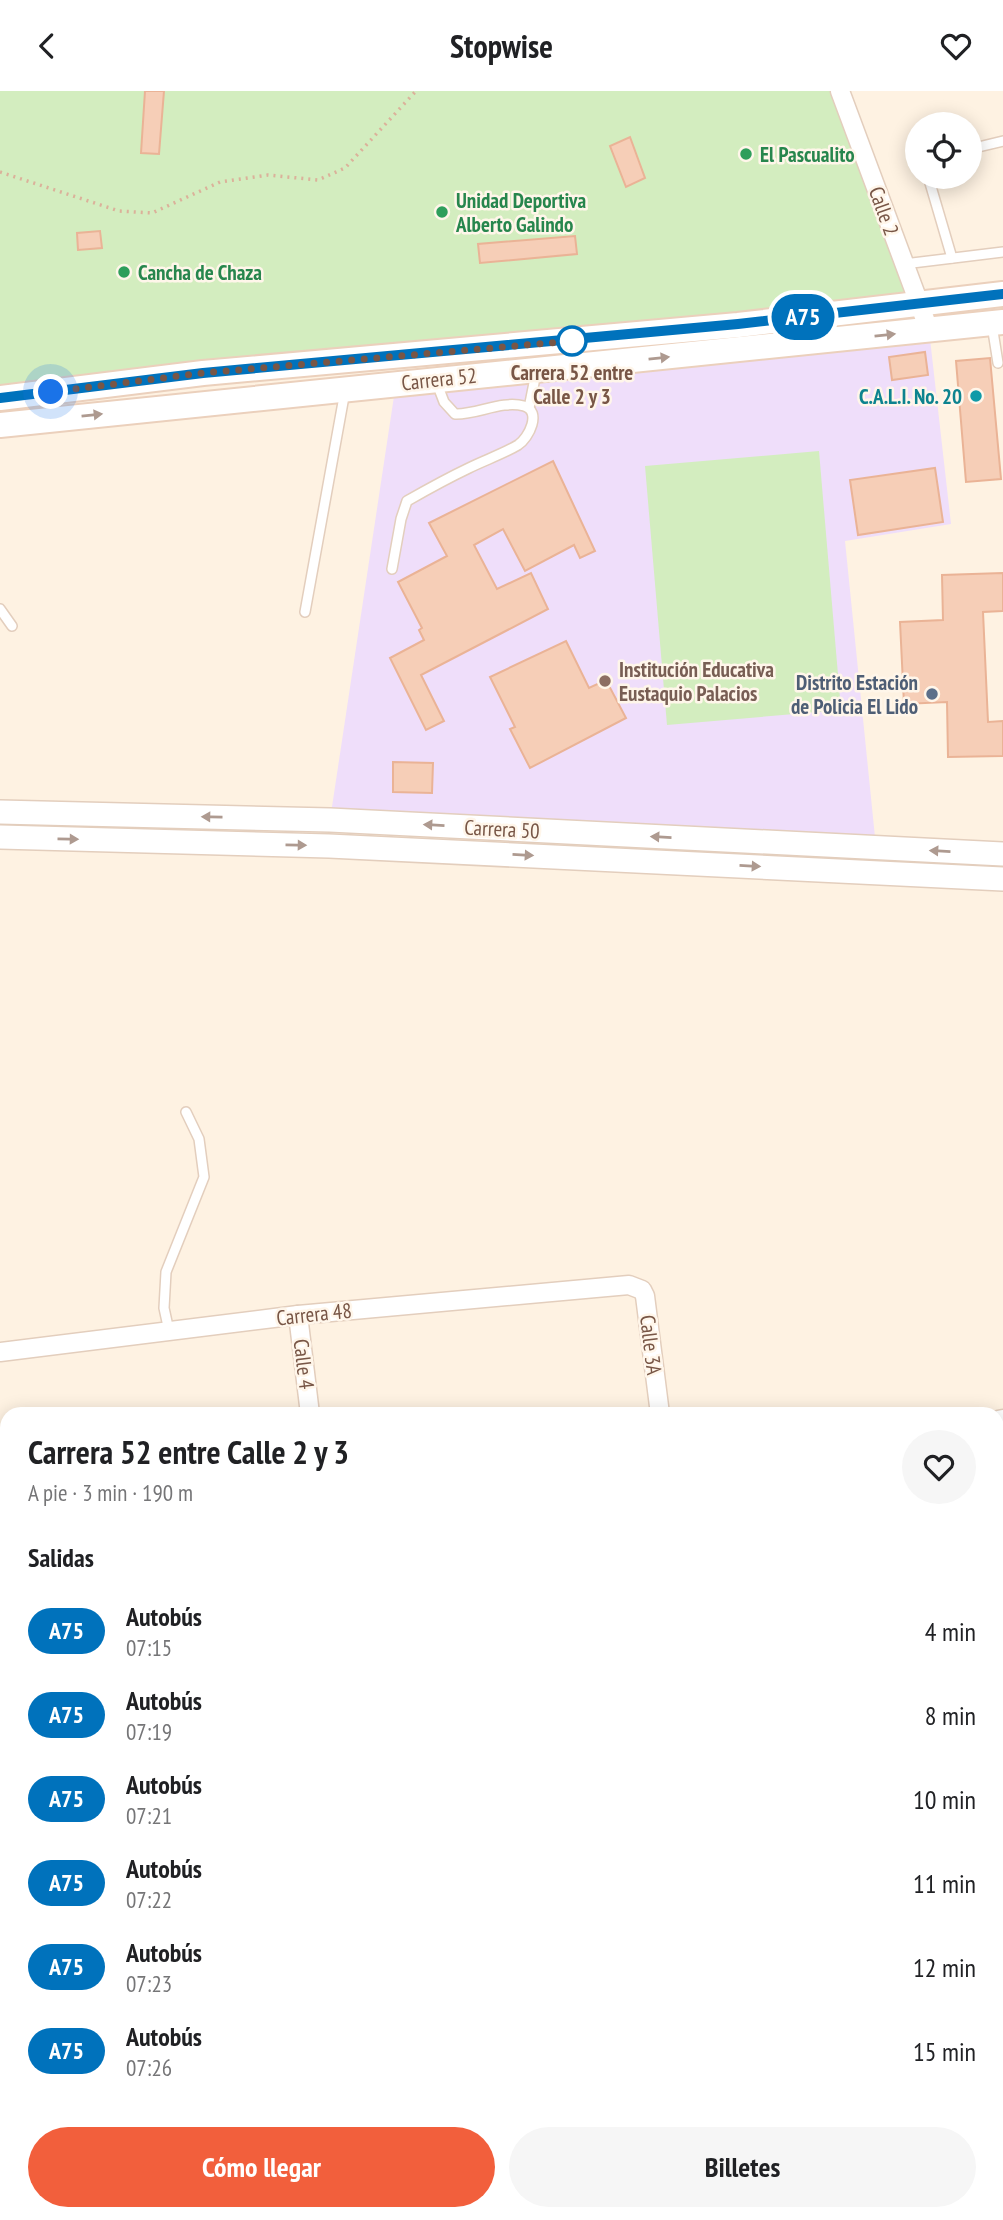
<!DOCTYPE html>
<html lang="es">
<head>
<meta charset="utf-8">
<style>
  :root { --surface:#fff; --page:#f6f6f6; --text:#202124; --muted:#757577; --accent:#f25f3c }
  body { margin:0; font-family:"PT Sans Narrow",sans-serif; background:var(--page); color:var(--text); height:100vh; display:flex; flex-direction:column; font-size:26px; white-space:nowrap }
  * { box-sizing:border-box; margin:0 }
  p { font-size:23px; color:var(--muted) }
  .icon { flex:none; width:38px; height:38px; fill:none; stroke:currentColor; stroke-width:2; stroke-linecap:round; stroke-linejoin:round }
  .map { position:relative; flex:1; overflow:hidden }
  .details { position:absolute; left:0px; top:1316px; width:1004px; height:814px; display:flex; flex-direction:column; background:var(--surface); border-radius:21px 21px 0 0; box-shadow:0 4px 18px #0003 }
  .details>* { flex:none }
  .badge { padding:0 14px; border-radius:23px; font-size:24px; line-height:46px }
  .fabs { position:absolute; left:905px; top:21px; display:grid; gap:14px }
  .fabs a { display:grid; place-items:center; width:77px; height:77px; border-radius:50%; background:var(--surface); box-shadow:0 4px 18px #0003; font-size:35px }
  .you { position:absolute; width:35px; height:35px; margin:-18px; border:5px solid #fff; border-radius:50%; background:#1a73e8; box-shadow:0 0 0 10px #1a73e833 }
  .map>.badge { position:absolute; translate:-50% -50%; box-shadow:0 0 0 4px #fff }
  h2 { padding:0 28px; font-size:26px; line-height:63px }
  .round { display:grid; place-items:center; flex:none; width:74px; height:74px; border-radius:37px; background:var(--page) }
  .head { display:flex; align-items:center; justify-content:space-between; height:119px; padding:0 28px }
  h1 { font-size:33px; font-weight:600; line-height:52px }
  .cta { display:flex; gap:14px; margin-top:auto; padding:14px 28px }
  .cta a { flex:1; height:80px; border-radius:42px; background:var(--accent); color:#fff; font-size:28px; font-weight:600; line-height:80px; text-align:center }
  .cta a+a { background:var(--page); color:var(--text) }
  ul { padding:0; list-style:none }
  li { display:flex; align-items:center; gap:21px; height:84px; padding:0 28px }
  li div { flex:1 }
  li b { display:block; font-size:26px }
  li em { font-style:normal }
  li .badge { min-width:77px; font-weight:700; text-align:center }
  header { display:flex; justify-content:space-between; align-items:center; height:91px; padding:0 28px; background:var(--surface); font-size:32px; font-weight:600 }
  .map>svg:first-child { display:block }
  .education { fill:#efdefa }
  .green { fill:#d3edbf }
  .building { fill:#f6ceb7; stroke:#eab396; stroke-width:2 }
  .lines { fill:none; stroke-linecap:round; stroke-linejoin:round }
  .service-casing { stroke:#e3cebd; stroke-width:12 }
  .minor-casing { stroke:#e3cebd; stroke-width:21 }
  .tertiary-casing { stroke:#e3cebd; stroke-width:26 }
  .secondary-casing { stroke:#ebd0bc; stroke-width:28 }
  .primary-casing { stroke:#dcd3cf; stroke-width:32 }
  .path { stroke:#dbb19a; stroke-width:3.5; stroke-dasharray:2 5; stroke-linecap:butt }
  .service { stroke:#fff; stroke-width:9 }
  .minor { stroke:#fff; stroke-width:18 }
  .tertiary { stroke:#fff; stroke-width:23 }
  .secondary { stroke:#fff; stroke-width:24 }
  .primary { stroke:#ffd598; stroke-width:28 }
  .oneway { fill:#ae9a90 }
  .line-casing { stroke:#fff; stroke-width:16 }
  .line { stroke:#0072bc; stroke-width:10 }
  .walk { stroke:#785646; stroke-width:7; stroke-dasharray:0 12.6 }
  .leisure-dot { fill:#2e9e5b; stroke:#fff6ea; stroke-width:2.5 }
  .stop-dot { fill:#fff; stroke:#0072bc; stroke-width:3.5 }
  .culture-dot { fill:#0f9aa8; stroke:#fff6ea; stroke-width:2.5 }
  .education-dot { fill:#8d6e63; stroke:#fff6ea; stroke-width:2.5 }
  .service-dot { fill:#5c6f8a; stroke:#fff6ea; stroke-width:2.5 }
  .labels { text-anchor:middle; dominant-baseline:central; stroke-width:5; stroke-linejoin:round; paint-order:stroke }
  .leisure-label { font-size:21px; font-weight:bold; fill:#27864d; stroke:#fff6ea; text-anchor:start }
  .street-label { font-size:21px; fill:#785646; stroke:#fff6ea }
  .stop-label { font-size:21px; font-weight:bold; fill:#785646; stroke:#fff6ea }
  .culture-label { font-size:21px; font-weight:bold; fill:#0d838f; stroke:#fff6ea; text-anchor:end }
  .education-label { font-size:21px; font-weight:bold; fill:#785e54; stroke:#fff6ea; text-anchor:start }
  .service-label { font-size:21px; font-weight:bold; fill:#4e5e75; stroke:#fff6ea; text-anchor:end }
</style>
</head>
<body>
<header><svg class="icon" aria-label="back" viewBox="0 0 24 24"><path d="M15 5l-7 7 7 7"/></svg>Stopwise<svg class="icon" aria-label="heart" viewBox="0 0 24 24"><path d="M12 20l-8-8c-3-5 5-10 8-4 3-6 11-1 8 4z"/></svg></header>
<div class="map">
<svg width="1003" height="2129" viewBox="0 0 1003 2129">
  <rect width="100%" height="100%" fill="#fef2e2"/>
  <path class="education" d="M 929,239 L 951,433 L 845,450 L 876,756 L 330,729 L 396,292 Z"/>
  <g class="green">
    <path d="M 0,0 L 840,0 L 919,212 L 0,307 Z"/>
    <path d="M 819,360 L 841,619 L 667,634 L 645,375 Z"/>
  </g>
  <g class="building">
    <path d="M 145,0 L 164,0 L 159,63 L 141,62 Z"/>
    <path d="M 630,46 L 645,87 L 626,96 L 610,55 Z"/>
    <path d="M 100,140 L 102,157 L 78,159 L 77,142 Z"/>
    <path d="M 575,145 L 577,163 L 480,172 L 478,153 Z"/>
    <path d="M 925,261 L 928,284 L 892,289 L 889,266 Z"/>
    <path d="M 990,267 L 1001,388 L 966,391 L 956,270 Z"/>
    <path d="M 553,370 L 595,460 L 580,467 L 574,454 L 525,480 L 503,438 L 474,454 L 497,498 L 531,482 L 548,518 L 421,584 L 444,630 L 426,639 L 390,567 L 424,549 L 419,539 L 422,537 L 398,491 L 447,465 L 429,432 Z"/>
    <path d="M 935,377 L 943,431 L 858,444 L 850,389 Z"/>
    <path d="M 1003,482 L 1003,520 L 983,521 L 988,631 L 1003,630 L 1003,665 L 948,666 L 947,611 L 904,613 L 900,531 L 943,529 L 942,484 Z"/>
    <path d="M 566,550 L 589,597 L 606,589 L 626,627 L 530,677 L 510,638 L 515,636 L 490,586 Z"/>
    <path d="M 393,671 L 433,672 L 432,702 L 393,701 Z"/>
  </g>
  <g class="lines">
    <defs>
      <g id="service">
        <path d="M 970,58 L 1003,50"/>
        <path d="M 931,86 L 930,92 L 952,167"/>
        <path d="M 904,173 L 1003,161"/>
        <path d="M 992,234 L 998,272"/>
        <path d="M 529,317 L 534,292 L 533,281"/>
        <path d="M 392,478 L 401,428 L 407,410 C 428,398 448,387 469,377 C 485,369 503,363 518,354 C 529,347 542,320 524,315 C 501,309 477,324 455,323 L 444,311 L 436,290"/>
        <path d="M 0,518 L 12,535"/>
        <path d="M 305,521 L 345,300"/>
        <path d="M 169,1240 L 164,1217 L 166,1181 L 204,1086 L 199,1048 L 186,1021"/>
        <path d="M 998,1392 L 1003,1391"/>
        <path d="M 998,1420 L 1003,1419"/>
        <path d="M 0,1524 L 7,1523"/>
        <path d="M 0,1606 L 7,1605"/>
        <path d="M 998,1746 L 1003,1745"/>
        <path d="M 0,1907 L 7,1926"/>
        <path d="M 0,1987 L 7,2003"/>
        <path d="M 36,2123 L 37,2129"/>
        <path d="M 57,2123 L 57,2129"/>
      </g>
      <g id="minor">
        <path d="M 840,0 L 929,239"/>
        <path d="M 298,1224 L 310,1323"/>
        <path d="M 0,1261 L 298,1224 L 629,1194 L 642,1199 L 645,1205 L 660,1323"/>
        <path d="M 998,1329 L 1003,1328"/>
        <path d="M 0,1447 L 7,1446"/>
        <path d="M 0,1655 L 7,1654"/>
        <path d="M 998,1657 L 1003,1656"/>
        <path d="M 998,1833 L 1003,1832"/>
        <path d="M 316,2123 L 316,2129"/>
        <path d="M 552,2123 L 552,2129"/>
        <path d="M 760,2123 L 760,2129"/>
        <path d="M 942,2123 L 943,2129"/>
      </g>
      <g id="tertiary">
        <path d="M 0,721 L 330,729 L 1003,763"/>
        <path d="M 0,746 L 329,755 L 1003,788"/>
        <path d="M 998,1993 L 1003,1992"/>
      </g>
      <g id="secondary">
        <path d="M 0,307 L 203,282 L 738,234 L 1003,203"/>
        <path d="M 0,334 L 1003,231"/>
      </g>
      <g id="primary">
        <path d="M 0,1853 L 7,1868"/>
        <path d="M 0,2059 L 7,2101"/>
        <path d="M 10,2123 L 11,2129"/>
        <path d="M 84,2123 L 85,2129"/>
      </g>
    </defs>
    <use href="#service" class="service-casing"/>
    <use href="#minor" class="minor-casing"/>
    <use href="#tertiary" class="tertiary-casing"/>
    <use href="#secondary" class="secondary-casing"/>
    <use href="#primary" class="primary-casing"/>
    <g class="path">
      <path d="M 0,81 L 119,120 L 152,122 L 220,91 L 268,84 L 318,89 L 345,77 L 416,0"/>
      <path d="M 0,1952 L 7,1969"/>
    </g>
    <use href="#service" class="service"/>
    <use href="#minor" class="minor"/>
    <use href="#tertiary" class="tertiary"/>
    <use href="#secondary" class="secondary"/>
    <use href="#primary" class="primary"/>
  </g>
  <defs><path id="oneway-solid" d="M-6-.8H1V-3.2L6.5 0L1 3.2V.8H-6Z" transform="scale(1.75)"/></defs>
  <g class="oneway">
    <use href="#oneway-solid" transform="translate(885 244) rotate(-6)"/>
    <use href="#oneway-solid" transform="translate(659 267) rotate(-6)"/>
    <use href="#oneway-solid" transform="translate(92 324) rotate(-6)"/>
    <use href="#oneway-solid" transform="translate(212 726) rotate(-179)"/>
    <use href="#oneway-solid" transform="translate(434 734) rotate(-177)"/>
    <use href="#oneway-solid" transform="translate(661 746) rotate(-177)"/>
    <use href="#oneway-solid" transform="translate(68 748) rotate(1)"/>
    <use href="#oneway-solid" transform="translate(296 754) rotate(1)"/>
    <use href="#oneway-solid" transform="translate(940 760) rotate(-177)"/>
    <use href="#oneway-solid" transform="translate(523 764) rotate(3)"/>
    <use href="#oneway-solid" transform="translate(750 775) rotate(3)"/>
  </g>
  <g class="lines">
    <defs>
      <path id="line" d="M 0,307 L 203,282 L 738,233 L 1003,203"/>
    </defs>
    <use href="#line" class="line-casing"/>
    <use href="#line" class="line"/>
    <path class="walk" d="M 51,301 L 203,282 L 572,250"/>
  </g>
  <g class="leisure-dot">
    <circle cx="746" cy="63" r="7"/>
    <circle cx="442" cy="121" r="7"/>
    <circle cx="124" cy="181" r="7"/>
  </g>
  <circle class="stop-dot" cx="572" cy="250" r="14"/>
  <circle class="culture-dot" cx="976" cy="305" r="7"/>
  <circle class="education-dot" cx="605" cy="590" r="7"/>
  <circle class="service-dot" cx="932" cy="603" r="7"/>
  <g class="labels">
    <g class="leisure-label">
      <text x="760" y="63">El Pascualito</text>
      <text x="456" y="109">Unidad Deportiva<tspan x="456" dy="24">Alberto Galindo</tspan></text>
      <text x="138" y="181">Cancha de Chaza</text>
    </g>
    <g class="street-label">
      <text transform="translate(884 120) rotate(70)">Calle 2</text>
      <text transform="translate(439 288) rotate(-6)">Carrera 52</text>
      <text transform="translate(502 738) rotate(3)">Carrera 50</text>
      <text transform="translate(314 1223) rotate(-6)">Carrera 48</text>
      <text transform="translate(651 1254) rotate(83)">Calle 3A</text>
      <text transform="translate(304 1273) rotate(83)">Calle 4</text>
    </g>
    <g class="stop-label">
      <text x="572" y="281">Carrera 52 entre<tspan x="572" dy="24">Calle 2 y 3</tspan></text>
    </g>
    <g class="culture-label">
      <text x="962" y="305">C.A.L.I. No. 20</text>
    </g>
    <g class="education-label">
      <text x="619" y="578">Institución Educativa<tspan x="619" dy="24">Eustaquio Palacios</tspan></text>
    </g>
    <g class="service-label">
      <text x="918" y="591">Distrito Estación<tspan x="918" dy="24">de Policia El Lido</tspan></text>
    </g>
  </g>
</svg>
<div class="fabs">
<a><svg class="icon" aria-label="locate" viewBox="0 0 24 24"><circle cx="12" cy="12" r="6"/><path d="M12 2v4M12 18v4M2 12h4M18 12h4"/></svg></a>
</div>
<div class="you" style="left:51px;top:301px"></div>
<b class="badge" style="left:803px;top:226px;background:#0072bc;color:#fff">A75</b>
<section class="details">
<div class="head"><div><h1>Carrera 52 entre Calle 2 y 3</h1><p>A pie · 3 min · 190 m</p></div><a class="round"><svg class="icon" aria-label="heart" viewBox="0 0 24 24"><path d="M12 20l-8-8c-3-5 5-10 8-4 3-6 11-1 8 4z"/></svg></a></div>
<h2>Salidas</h2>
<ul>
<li><span class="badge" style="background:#0072bc;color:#fff">A75</span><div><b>Autobús</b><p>07:15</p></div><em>4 min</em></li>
<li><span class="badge" style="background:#0072bc;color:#fff">A75</span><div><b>Autobús</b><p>07:19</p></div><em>8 min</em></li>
<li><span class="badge" style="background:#0072bc;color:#fff">A75</span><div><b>Autobús</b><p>07:21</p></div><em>10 min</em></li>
<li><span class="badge" style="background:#0072bc;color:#fff">A75</span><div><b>Autobús</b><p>07:22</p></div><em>11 min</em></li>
<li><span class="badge" style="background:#0072bc;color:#fff">A75</span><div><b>Autobús</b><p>07:23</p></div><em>12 min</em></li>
<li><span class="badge" style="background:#0072bc;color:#fff">A75</span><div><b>Autobús</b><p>07:26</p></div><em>15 min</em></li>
</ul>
<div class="cta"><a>Cómo llegar</a><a>Billetes</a></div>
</section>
</div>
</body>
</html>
